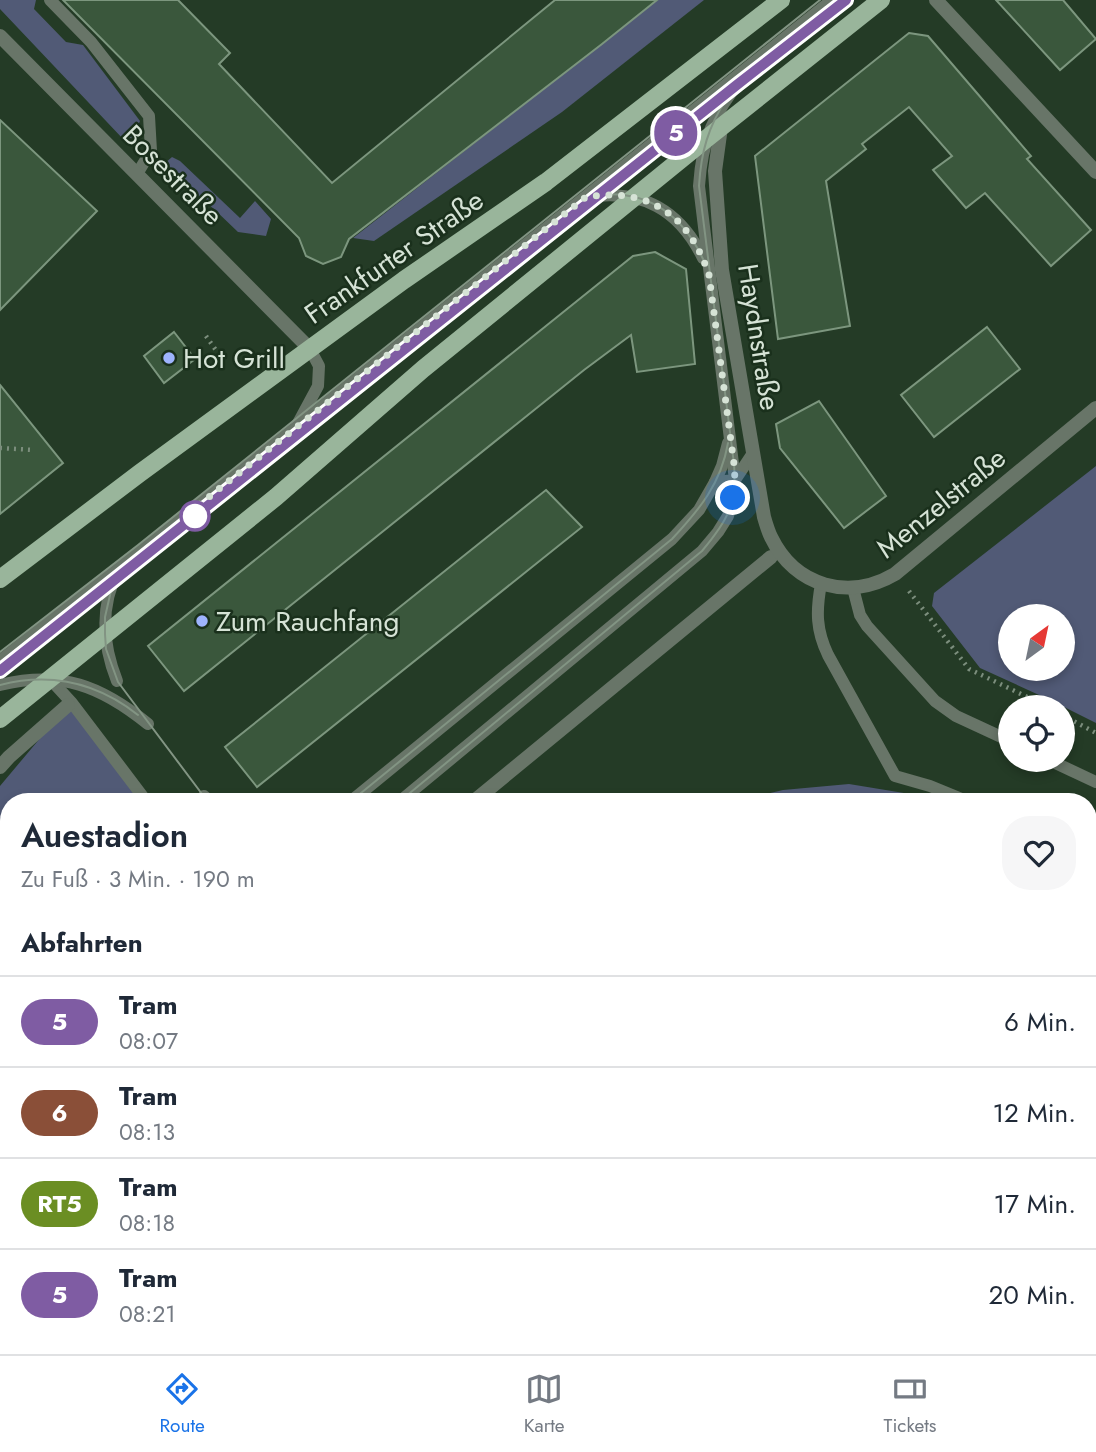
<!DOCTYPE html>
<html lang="de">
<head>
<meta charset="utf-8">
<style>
  :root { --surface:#fff; --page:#f6f6f7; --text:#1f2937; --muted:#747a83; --line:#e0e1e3; --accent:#1a73e8 }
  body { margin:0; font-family:Jost,sans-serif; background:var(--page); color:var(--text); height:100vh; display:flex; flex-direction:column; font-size:26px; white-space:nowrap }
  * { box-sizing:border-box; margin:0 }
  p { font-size:23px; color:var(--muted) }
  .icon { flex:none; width:38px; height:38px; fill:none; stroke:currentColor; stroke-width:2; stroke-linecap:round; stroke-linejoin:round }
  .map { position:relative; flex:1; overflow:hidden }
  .details { position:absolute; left:0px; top:793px; width:1097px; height:562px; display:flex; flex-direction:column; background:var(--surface); border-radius:28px 28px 0 0; box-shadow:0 4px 10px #0003 }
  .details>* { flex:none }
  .badge { padding:0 14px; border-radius:23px; font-size:24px; line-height:46px }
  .needle { width:46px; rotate:33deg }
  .controls { position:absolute; left:998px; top:604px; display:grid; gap:14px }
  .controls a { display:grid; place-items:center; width:77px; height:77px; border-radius:50%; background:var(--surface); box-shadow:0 4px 10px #0003; font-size:35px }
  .you { position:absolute; width:35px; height:35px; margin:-18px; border:5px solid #fff; border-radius:50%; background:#1a73e8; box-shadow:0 0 0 10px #1a73e833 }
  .map>.badge { position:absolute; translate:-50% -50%; box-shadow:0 0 0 4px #fff }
  h2 { padding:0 21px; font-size:26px; line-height:63px }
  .round { display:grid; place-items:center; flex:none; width:74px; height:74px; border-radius:28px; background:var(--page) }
  .overview { display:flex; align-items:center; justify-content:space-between; height:119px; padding:0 21px }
  h1 { font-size:33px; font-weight:600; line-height:52px }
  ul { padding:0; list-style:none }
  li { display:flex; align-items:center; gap:21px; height:91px; padding:0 21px; border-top:2px solid var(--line) }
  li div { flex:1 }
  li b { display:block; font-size:26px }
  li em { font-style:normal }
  li .badge { min-width:77px; font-weight:700; text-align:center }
  .tabs { display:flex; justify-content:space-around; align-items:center; height:98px; border-top:2px solid var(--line); background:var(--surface); font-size:19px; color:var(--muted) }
  .tabs a { display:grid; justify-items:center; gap:4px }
  .tabs .selected { color:var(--accent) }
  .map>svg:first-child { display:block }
  .green { fill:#515a76; fill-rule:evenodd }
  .building { fill:#3a573c; stroke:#7c967e; stroke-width:2 }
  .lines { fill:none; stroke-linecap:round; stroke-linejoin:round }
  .path { stroke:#7c8e7d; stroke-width:4.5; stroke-dasharray:2 5; stroke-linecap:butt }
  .service { stroke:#687568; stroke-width:12 }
  .pedestrian { stroke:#687568; stroke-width:14 }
  .minor { stroke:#687568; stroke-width:14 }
  .primary { stroke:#99b59b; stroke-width:18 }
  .tram { stroke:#829483; stroke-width:2 }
  .line-casing { stroke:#fff; stroke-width:16 }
  .line { stroke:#7f5ca3; stroke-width:10 }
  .walk { stroke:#d6e3d6; stroke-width:7; stroke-dasharray:0 12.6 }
  .poi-dot { fill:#9eb4fd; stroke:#1a301c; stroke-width:2.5 }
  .stop-dot { fill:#fff; stroke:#7f5ca3; stroke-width:3.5 }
  .labels { text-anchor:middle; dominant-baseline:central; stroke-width:5; stroke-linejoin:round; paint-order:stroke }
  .street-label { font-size:28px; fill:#d6e3d6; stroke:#1a301c }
  .poi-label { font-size:28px; fill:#d6e3d6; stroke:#1a301c; text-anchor:start }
</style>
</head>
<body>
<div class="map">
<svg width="1096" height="1354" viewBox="0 0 1096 1354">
  <rect width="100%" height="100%" fill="#243b26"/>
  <g class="green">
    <path d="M 0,0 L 36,0 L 34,9 L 66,42 L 83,45 L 140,121 L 133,137 L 124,140 L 0,9 Z"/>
    <path d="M 658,0 L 704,0 L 562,112 L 374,241 L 353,238 Z"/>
    <path d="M 172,157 L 180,161 L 240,218 L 255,201 L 271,219 L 266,236 L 238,232 L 214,209 L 164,168 L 164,164 Z"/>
    <path d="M 1096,466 L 1096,723 L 1050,700 L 980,668 L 932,606 L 934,593 ZM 1010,616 L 1062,616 L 1062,668 L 1010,668 Z"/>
    <path d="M 68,705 L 140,801 L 9,802 L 9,901 L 0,899 L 0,786 Z"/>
    <path d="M 849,784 L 910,794 L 934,801 L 737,801 L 783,790 Z"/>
    <path d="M 1089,903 L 1096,912 L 1096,1354 L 985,1354 L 989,1346 L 1088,1346 Z"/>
    <path d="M 320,1346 L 403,1346 L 401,1354 L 318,1354 Z"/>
    <path d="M 418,1346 L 482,1346 L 477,1354 L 412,1354 Z"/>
    <path d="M 494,1346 L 887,1346 L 881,1354 L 489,1354 Z"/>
    <path d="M 900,1346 L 959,1346 L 954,1354 L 895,1354 Z"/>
  </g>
  <g class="building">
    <path d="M 63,0 L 178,0 L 230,53 L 219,64 L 332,183 L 555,0 L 657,0 L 602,44 L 349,239 L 341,257 L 323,264 L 306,256 L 299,238 Z"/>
    <path d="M 996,0 L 1063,0 L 1096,39 L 1060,70 Z"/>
    <path d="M 909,33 L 928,36 L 1031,156 L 1027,159 L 1091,230 L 1051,266 L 985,193 L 966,208 L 933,170 L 952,156 L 909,107 L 862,144 L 866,149 L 826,181 L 850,326 L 778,339 L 755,156 Z"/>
    <path d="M 0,120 L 97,211 L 0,310 Z"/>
    <path d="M 655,252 L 686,269 L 695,364 L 637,372 L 631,335 L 584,370 L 184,691 L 148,646 L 633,256 Z"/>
    <path d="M 987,327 L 1020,369 L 934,437 L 901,395 Z"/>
    <path d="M 174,332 L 195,359 L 164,383 L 144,356 Z"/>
    <path d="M 0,385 L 63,463 L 0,514 Z"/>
    <path d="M 819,401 L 886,496 L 844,528 L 780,448 L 776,424 Z"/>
    <path d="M 546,490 L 582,527 L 257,787 L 225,747 Z"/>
  </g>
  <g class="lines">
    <g class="path">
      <path d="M 206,336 L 225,363"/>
      <path d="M 0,448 L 34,450"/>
      <path d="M 909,591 L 969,669 L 1048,707"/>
      <path d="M 1062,715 L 1096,733"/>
    </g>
    <g class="service">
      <path d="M 50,0 L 91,42 L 149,116 L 151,151 L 137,174"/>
      <path d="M 588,197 C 642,189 679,209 703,258"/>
      <path d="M 297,425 L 318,386 L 319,366 L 310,349"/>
      <path d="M 715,482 L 722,466 L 728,443"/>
      <path d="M 821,584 C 816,611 816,630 828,655 L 895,776 L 930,786 L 969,802"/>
      <path d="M 853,588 L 860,615 L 867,626 L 935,701 L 956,716 L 1010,741"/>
      <path d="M 0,661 L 220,488 L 832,0"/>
      <path d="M 50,679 L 72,703 L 147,802"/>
      <path d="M 117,681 C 102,643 100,607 118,570"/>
      <path d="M 0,685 C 61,670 101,686 148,724"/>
      <path d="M 1049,760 L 1096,782"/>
      <path d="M 204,796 L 211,802"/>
      <path d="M 350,802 L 672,539 L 699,510 L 715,482 L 735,480 L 699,186 C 702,139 714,113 743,77"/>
      <path d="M 399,802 L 702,551 L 718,532 L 728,516 L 733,498 L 735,480 L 753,453"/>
      <path d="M 1088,882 L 1096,890"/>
    </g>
    <g class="pedestrian">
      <path d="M 0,767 L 9,757 L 68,705"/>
      <path d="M 473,802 L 771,557"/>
      <path d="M 0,932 L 9,933"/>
      <path d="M 257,1354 L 259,1346"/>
    </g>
    <g class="minor">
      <path d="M 936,0 L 1096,172"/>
      <path d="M 0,36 L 310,349"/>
      <path d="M 721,127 L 715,171 L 722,270 L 764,517 C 766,524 768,531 771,537 C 795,587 849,601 895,574 L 1096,408"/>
    </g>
    <g class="primary">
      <path d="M 0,579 L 140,473 L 404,280 L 546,182 L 781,0"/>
      <path d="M 0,719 L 276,497 L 423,369 L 706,139 L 881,0"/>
    </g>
    <g class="tram">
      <path d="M 598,195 C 648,190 682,215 703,259"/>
      <path d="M 113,582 L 105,617 L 105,634 L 106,649 L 118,682 L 208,802"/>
      <path d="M 0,652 L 138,545 L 820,0"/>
      <path d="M 0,671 L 738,84 L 846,0"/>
      <path d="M 0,685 C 51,672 96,682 138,715"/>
      <path d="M 350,802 L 672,539 C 699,510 721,484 728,443"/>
      <path d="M 399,802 L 702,551 C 728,520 737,504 734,464 L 699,186 C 701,152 708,127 727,98"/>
    </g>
  </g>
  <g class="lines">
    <defs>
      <path id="line" d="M 0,671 L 738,84 L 846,0"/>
    </defs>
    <use href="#line" class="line-casing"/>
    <use href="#line" class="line"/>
    <path class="walk" d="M 195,516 L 200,504 L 586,197 C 649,187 689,215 709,275 L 734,464 L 735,480 L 733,498"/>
  </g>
  <g class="poi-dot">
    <circle cx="169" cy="358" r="7"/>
    <circle cx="202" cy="621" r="7"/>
  </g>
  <circle class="stop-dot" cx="195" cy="516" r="14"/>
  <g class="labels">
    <g class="street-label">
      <text transform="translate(173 175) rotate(45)">Bosestraße</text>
      <text transform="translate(394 257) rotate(-35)">Frankfurter Straße</text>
      <text transform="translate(759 337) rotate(81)">Haydnstraße</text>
      <text transform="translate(941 503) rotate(-39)">Menzelstraße</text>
    </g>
    <g class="poi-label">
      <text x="183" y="358">Hot Grill</text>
      <text x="216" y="621">Zum Rauchfang</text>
    </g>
  </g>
</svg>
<div class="controls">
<a><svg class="needle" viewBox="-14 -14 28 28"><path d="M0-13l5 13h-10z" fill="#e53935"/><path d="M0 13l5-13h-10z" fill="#747a83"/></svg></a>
<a><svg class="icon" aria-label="locate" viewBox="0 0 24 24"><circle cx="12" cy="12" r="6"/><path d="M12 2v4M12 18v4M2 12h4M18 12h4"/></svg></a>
</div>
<div class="you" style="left:733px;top:498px"></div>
<b class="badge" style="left:676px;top:133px;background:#7f5ca3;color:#fff">5</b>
<section class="details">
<div class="overview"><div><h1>Auestadion</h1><p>Zu Fuß · 3 Min. · 190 m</p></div><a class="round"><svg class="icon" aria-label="heart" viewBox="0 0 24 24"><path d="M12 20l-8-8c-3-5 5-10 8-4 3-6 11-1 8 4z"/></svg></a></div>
<h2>Abfahrten</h2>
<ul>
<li><span class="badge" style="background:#7f5ca3;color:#fff">5</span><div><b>Tram</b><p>08:07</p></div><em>6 Min.</em></li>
<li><span class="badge" style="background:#8a4f38;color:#fff">6</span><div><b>Tram</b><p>08:13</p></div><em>12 Min.</em></li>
<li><span class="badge" style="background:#6b8e23;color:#fff">RT5</span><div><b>Tram</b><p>08:18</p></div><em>17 Min.</em></li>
<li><span class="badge" style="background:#7f5ca3;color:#fff">5</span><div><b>Tram</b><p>08:21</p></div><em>20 Min.</em></li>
</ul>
</section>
</div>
<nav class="tabs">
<a class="selected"><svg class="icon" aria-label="directions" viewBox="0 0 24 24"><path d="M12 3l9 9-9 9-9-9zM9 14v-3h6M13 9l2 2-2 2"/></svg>Route</a>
<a><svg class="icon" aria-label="map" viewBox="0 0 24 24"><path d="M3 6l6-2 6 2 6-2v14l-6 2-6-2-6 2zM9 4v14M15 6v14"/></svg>Karte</a>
<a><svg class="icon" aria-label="tickets" viewBox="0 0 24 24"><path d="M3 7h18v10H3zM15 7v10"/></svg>Tickets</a>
</nav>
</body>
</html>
